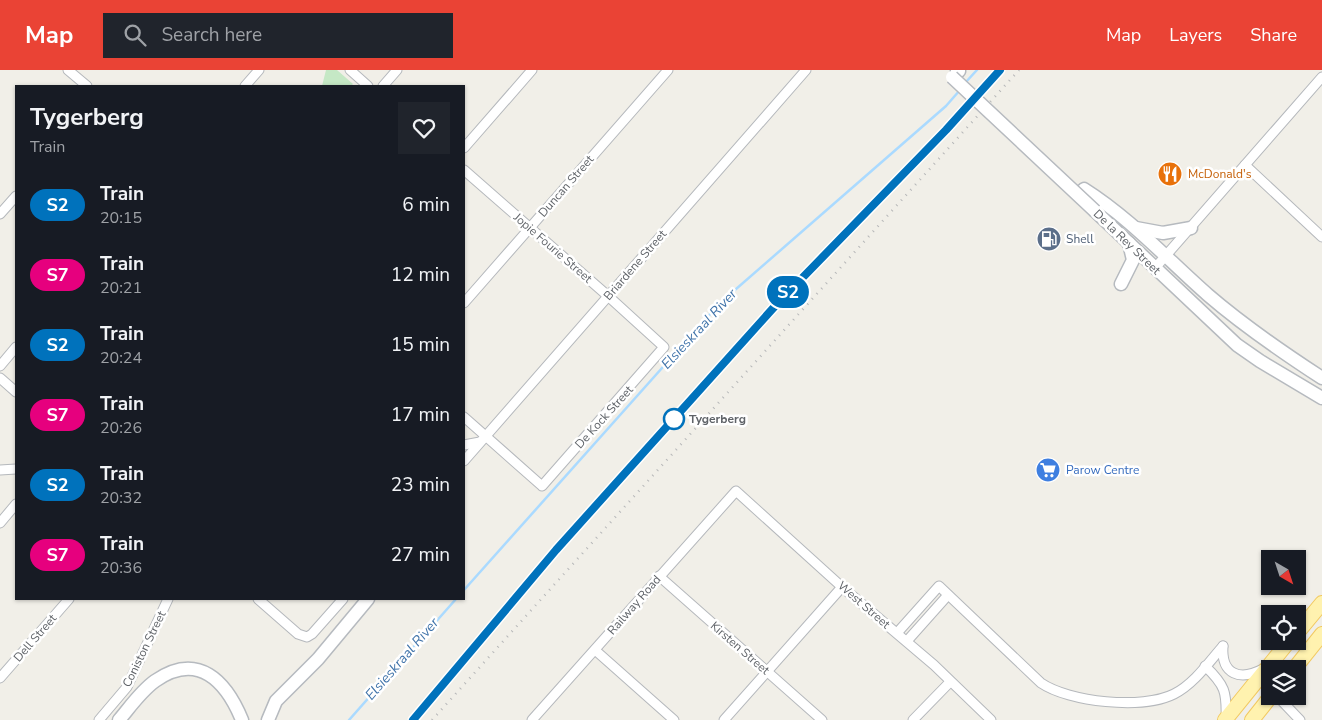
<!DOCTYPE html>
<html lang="en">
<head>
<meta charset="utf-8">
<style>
  :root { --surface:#171b24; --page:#20242c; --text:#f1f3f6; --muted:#9ea1a6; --accent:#ea4335 }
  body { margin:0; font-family:"Nunito Sans",sans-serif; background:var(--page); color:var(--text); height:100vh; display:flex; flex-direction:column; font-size:19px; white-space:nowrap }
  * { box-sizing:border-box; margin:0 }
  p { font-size:16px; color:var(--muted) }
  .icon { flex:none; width:28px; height:28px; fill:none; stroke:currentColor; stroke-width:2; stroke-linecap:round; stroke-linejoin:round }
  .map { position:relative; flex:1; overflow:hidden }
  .details { position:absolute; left:15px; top:15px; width:450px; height:515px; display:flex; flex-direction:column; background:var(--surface); border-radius:0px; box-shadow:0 1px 4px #0004 }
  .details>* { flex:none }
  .badge { padding:0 10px; border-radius:16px; font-size:18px; line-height:32px }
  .needle { width:32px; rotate:141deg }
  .buttons { position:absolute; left:1261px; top:480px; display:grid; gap:10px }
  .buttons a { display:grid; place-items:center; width:45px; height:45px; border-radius:0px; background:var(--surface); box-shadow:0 1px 4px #0004; font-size:25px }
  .map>.badge { position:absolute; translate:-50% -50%; box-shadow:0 0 0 2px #fff }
  .round { display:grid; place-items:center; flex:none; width:52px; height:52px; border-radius:0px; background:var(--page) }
  .head { display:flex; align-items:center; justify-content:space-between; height:85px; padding:0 15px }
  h1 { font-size:24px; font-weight:700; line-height:38px }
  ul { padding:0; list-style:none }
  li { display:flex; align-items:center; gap:15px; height:70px; padding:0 15px }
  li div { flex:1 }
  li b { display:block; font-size:19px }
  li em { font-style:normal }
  li .badge { min-width:55px; font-weight:700; text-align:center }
  header { display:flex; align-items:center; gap:30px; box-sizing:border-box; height:70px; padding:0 25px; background:var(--accent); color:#fff }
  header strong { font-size:24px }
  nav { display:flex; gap:28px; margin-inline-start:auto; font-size:18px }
  .search { width:350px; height:45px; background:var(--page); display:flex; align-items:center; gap:12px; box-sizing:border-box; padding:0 18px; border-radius:0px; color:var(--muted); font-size:19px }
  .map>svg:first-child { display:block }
  .grass { fill:#c5e8c5 }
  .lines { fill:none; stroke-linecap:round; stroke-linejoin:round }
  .stream { stroke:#aadaff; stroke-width:2.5 }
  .street-casing { stroke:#b5b8bc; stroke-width:11 }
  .secondary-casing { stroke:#b6babf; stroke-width:15 }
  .primary-casing { stroke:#f2c960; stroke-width:16 }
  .street { stroke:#fff; stroke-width:9 }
  .secondary { stroke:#fff; stroke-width:12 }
  .primary { stroke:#fff2af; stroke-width:14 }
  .rail { stroke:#b6b7b8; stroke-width:2.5; stroke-dasharray:1 6; stroke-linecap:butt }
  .secondary-bridge-casing { stroke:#b6babf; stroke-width:15; stroke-linecap:butt }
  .secondary-bridge { stroke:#fff; stroke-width:12 }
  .line-casing { stroke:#fff; stroke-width:11 }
  .line { stroke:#0072bc; stroke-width:8 }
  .stop-dot { fill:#fff; stroke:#0072bc; stroke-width:2.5 }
  .labels { text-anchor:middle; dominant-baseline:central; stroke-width:5; stroke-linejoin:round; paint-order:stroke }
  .food-label { font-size:12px; fill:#c56008; stroke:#fff; text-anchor:start }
  .street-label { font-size:12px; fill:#5f6368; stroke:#fff }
  .service-label { font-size:12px; fill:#4e5e75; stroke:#fff; text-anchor:start }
  .stop-label { font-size:12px; font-weight:bold; fill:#5f6368; stroke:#fff; text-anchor:start }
  .shop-label { font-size:12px; fill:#366cbe; stroke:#fff; text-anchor:start }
  .water-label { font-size:14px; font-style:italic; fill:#4174aa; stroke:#fff }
</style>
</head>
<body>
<header>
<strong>Map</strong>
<div class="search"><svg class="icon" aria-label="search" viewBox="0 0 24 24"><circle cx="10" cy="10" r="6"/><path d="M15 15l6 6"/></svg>Search here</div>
<nav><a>Map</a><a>Layers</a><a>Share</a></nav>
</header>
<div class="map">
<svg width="1322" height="650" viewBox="0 0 1322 650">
  <rect width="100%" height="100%" fill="#f1efe8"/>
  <path class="grass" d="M 326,0 L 337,0 L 353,14 L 351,16 L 322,16 Z"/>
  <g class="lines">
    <g class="stream">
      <path d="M 965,13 L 977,0"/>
      <path d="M 464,520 L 720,233 L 946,36 L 960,20"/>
      <path d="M 349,650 L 456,529"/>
    </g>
    <defs>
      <g id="street">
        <path d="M 68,0 L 87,16"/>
        <path d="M 350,0 L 368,16"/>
        <path d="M 245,16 L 259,0"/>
        <path d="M 383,16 L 397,0"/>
        <path d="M 464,78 L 532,0"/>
        <path d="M 1245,95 L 1322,167"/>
        <path d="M 464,100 L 608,226 L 664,277 L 542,416 L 464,347"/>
        <path d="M 0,144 L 16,126"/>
        <path d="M 1155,198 L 1322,7"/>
        <path d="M 464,233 L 668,0"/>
        <path d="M 0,296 L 16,277"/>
        <path d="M 0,308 L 16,322"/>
        <path d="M 464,375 L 480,372"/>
        <path d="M 464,391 L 806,0"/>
        <path d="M 0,400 L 16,399"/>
        <path d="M 0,453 L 16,434"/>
        <path d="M 659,506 L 822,650"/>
        <path d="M 258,529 L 298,564 L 307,567 L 312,564 L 343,529"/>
        <path d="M 897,563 L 939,516 L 1041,613 C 1069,632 1142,640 1174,624 C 1194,614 1209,592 1223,576"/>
        <path d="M 907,571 L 948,525"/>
        <path d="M 1223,576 C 1221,605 1240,611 1263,599"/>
        <path d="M 595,580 L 674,650"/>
        <path d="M 1205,596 C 1225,615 1227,622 1226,649"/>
        <path d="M 0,608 L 69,529"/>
        <path d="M 1277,626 L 1300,650"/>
        <path d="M 99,650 L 127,617 L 168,529"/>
        <path d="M 532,650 L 736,421 L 842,517 L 934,595 L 991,650"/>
        <path d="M 724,650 L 842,517"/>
        <path d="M 913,650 L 950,612"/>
      </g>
      <g id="secondary">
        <path d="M 957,0 L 959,1"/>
        <path d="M 1084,119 C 1130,148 1167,189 1208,225 C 1244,256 1282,282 1322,308"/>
        <path d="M 1095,141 L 1237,275 L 1260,291 L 1322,328"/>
        <path d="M 1136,158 L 1163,163 L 1191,158"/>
        <path d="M 1121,214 L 1133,190 L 1129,173"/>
        <path d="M 119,650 C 130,637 141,621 155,611 C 198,581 226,611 242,650"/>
        <path d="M 268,650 L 276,631 L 318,589 L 368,529"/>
      </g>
      <g id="primary">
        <path d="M 1298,562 L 1322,533"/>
        <path d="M 1294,599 L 1322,564"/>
        <path d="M 1225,650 L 1289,571"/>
        <path d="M 1252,650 L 1271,626"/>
      </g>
    </defs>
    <use href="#street" class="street-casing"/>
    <use href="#secondary" class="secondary-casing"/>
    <use href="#primary" class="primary-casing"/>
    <use href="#street" class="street"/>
    <use href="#secondary" class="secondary"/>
    <use href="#primary" class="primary"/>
    <g class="rail">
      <path d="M 413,650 L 555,480 L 776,235 L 959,46 L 1000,0"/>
      <path d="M 432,650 L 1019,0"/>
    </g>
    <defs>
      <path id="secondary-bridge" d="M 952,7 L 1095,141"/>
    </defs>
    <use href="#secondary-bridge" class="secondary-bridge-casing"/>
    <use href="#secondary-bridge" class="secondary-bridge"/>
  </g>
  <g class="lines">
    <defs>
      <path id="line" d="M 413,650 L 556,480 L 776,235 L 946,60 L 1000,0"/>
    </defs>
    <use href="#line" class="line-casing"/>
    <use href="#line" class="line"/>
  </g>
  <defs>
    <symbol id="restaurant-disc" viewBox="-11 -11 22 22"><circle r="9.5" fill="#e8710a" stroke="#fff"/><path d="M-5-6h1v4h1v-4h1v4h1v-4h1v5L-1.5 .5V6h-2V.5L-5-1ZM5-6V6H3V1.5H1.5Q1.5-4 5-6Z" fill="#fff"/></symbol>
    <symbol id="fuel-disc" viewBox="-11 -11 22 22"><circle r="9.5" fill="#5c6f8a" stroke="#fff"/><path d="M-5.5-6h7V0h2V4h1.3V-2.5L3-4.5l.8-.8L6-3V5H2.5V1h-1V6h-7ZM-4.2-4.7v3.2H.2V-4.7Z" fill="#fff"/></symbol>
    <symbol id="supermarket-disc" viewBox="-11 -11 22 22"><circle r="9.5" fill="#3f7fe0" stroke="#fff"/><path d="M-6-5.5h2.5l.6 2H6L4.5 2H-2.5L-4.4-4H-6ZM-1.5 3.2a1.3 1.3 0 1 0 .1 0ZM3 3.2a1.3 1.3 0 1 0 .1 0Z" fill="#fff"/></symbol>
  </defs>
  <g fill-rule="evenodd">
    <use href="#restaurant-disc" x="1156" y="90" width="28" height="28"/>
    <use href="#fuel-disc" x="1035" y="155" width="28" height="28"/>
    <use href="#supermarket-disc" x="1034" y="386" width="28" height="28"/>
  </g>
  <circle class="stop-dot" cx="674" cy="349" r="10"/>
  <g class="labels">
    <g class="food-label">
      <text x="1188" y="104">McDonald's</text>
    </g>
    <g class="street-label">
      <text transform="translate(566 116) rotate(-49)">Duncan Street</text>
      <text transform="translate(1127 172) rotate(44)">De la Rey Street</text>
      <text transform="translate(553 178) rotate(41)">Jopie Fourie Street</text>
      <text transform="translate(635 195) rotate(-49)">Briardene Street</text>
      <text transform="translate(604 347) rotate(-48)">De Kock Street</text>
      <text transform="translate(634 535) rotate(-49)">Railway Road</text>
      <text transform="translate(864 535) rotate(41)">West Street</text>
      <text transform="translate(35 568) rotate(-49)">Dell Street</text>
      <text transform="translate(740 578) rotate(41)">Kirsten Street</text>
      <text transform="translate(144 579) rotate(-64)">Coniston Street</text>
    </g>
    <g class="service-label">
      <text x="1066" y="169">Shell</text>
    </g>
    <g class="stop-label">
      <text x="689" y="349">Tygerberg</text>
    </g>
    <g class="shop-label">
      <text x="1066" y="400">Parow Centre</text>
    </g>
    <g class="water-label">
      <text transform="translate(699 259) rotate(-47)">Elsieskraal River</text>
      <text transform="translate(402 589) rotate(-49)">Elsieskraal River</text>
    </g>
  </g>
</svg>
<div class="buttons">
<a><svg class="needle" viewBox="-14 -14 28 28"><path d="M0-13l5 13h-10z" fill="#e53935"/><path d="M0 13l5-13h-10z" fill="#9ea1a6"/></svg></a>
<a><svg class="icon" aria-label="locate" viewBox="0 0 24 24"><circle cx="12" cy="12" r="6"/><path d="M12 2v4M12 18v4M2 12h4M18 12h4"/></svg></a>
<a><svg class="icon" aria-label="layers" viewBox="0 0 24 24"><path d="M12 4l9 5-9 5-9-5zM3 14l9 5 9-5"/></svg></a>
</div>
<b class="badge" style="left:788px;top:222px;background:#0072bc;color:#fff">S2</b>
<section class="details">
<div class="head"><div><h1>Tygerberg</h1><p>Train</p></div><a class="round"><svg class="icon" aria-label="heart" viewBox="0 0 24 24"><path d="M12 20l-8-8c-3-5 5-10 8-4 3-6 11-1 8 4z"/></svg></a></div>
<ul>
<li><span class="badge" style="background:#0072bc;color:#fff">S2</span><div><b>Train</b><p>20:15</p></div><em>6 min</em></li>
<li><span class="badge" style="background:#e6007e;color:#fff">S7</span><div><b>Train</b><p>20:21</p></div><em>12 min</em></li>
<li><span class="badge" style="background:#0072bc;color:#fff">S2</span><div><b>Train</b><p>20:24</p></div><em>15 min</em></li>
<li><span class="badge" style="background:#e6007e;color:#fff">S7</span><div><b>Train</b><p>20:26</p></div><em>17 min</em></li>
<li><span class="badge" style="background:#0072bc;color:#fff">S2</span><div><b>Train</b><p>20:32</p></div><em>23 min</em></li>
<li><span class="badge" style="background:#e6007e;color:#fff">S7</span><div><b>Train</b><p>20:36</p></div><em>27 min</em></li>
</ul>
</section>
</div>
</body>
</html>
